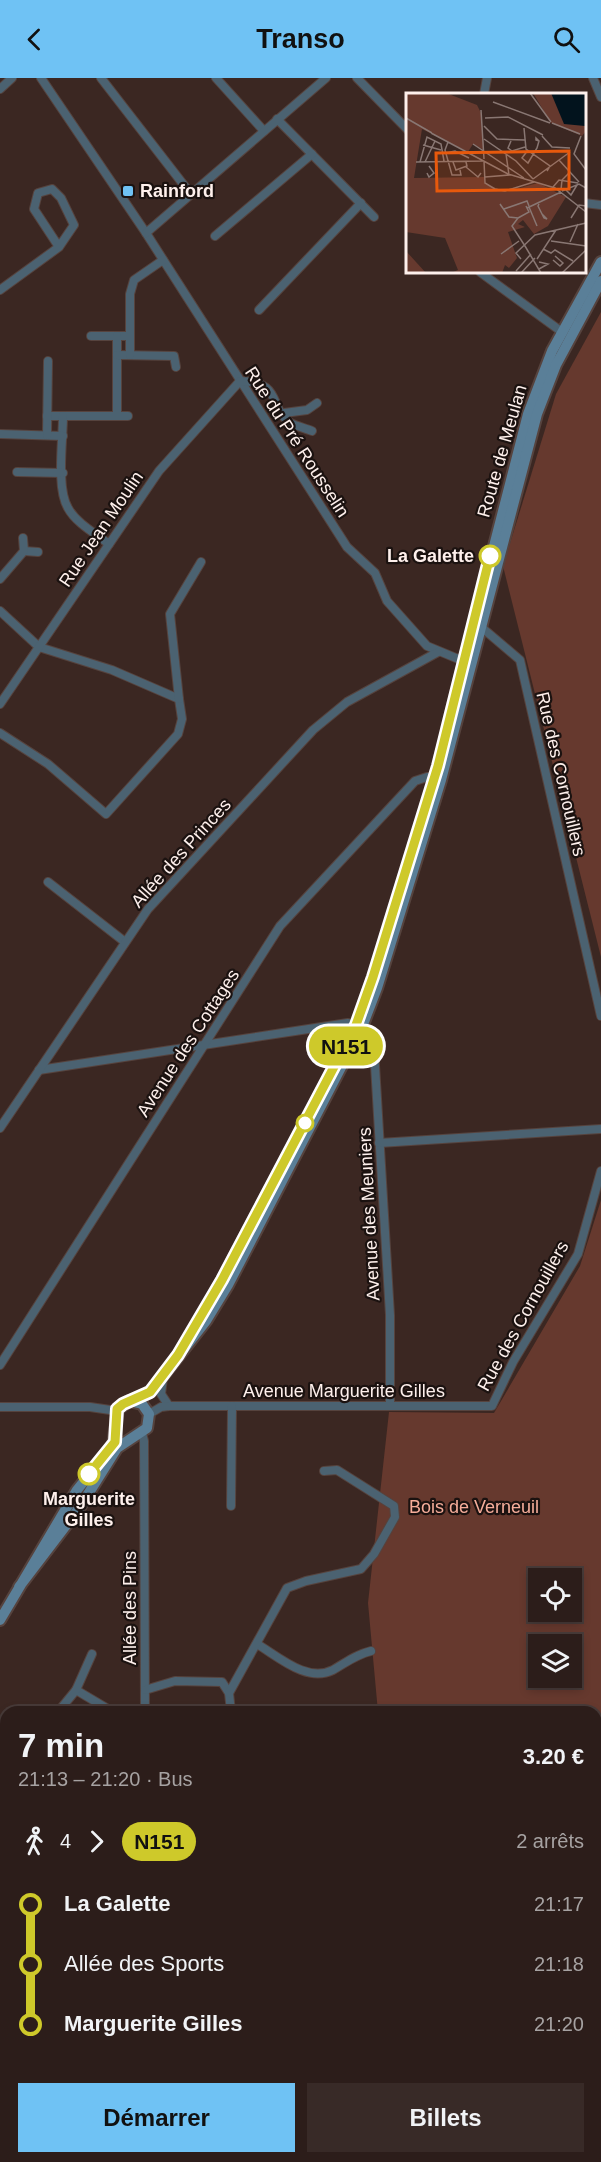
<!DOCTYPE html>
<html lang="fr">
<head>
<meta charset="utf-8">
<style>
  :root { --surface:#2c1d1a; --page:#382a27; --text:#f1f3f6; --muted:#a6a2a2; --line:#483b39; --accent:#6fc2f4 }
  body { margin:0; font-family:Helvetica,sans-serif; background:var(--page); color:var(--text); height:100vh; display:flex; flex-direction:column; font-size:22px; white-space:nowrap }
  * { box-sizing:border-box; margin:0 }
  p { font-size:20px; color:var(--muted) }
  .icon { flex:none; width:33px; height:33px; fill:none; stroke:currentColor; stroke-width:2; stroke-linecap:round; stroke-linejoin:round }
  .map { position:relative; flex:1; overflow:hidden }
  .side { position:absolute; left:0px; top:1628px; width:602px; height:458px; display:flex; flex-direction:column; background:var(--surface); border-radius:18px 18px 0 0; box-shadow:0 3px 9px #0003,0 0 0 2px var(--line) }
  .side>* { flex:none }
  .badge { padding:0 12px; border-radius:20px; font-size:21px; line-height:39px }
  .tools { position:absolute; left:528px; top:1490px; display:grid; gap:12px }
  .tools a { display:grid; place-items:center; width:54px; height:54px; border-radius:0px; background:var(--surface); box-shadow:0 3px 9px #0003,0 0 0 2px var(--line); font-size:30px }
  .map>.badge { position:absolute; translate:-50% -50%; box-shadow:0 0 0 3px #fff }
  .legs { display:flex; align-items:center; gap:9px; height:66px; padding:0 18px; font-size:20px }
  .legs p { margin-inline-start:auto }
  .headline { display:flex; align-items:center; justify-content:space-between; height:102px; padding:0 18px }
  h1 { font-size:33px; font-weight:800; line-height:45px }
  .primary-button { display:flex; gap:12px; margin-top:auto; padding:12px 18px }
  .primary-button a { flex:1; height:69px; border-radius:0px; background:var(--accent); color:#111; font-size:24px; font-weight:800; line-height:69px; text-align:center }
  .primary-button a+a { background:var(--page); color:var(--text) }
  ul { padding:0 18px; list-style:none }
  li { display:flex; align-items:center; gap:21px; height:60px; font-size:22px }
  li i { display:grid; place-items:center; width:9px; height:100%; margin:0 8px; background:currentColor }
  li i::after { content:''; width:15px; height:15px; margin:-8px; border:4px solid; border-radius:50%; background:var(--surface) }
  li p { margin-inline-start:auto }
  li:first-child i { background:linear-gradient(#0000 50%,currentColor 0) }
  li:last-child i { background:linear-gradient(currentColor 50%,#0000 0) }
  header { display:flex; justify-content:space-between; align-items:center; height:78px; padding:0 18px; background:var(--accent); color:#111; font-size:27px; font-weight:800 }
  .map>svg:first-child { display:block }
  .green { fill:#66392e; fill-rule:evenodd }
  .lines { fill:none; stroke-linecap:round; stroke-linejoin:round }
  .street-casing { stroke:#56433e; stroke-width:10 }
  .secondary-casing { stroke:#56433e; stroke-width:14 }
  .street { stroke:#4b6271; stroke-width:8 }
  .secondary { stroke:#5a7f98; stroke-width:10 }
  .line-1-casing { stroke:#fff; stroke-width:14 }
  .line-1 { stroke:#cec92a; stroke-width:9 }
  .poi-dot { fill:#6fc2f4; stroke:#1b1210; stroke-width:2 }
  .stop-1-dot { fill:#fff; stroke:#cec92a; stroke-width:3 }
  .labels { text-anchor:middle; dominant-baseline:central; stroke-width:4.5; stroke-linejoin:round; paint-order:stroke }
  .poi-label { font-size:18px; font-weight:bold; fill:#fef0ec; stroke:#1b1210; text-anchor:start }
  .street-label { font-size:18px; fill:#fef0ec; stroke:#1b1210 }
  .stop-label { font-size:18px; font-weight:bold; fill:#fef0ec; stroke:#1b1210; text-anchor:end }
  .park-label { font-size:18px; fill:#f6ad9a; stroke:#1b1210 }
  .inset-road { fill:none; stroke:#897773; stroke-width:1.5 }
  .view { fill:#e8590c; fill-opacity:0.15; stroke:#e8590c; stroke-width:3 }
  .inset-edge { fill:none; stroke:#fef0ec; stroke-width:3 }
</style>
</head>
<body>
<header><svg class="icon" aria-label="back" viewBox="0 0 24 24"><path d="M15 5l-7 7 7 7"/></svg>Transo<svg class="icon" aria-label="search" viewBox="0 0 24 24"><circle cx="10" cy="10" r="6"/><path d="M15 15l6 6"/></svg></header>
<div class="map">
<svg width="601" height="2084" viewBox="0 0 601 2084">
  <rect width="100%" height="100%" fill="#3b2722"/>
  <g class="green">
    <path d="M 601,234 L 601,879 L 503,488 L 556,316 Z"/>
    <path d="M 601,1122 L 601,2084 L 378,2084 L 378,2079 L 596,2079 L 596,1634 L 378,1634 L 368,1525 L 389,1334 L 494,1335 L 580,1188 ZM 538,1500 L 572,1500 L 572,1533 L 538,1533 ZM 538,1566 L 572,1566 L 572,1599 L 538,1599 Z"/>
  </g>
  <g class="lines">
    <defs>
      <g id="street">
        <path d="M 41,0 L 146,155 L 347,469 L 375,495 L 387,523 L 427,568 L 468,585"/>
        <path d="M 101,0 L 190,115"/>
        <path d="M 216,0 L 264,53"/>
        <path d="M 357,0 L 408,52"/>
        <path d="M 593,0 L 601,19"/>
        <path d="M 0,11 L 12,0"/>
        <path d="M 484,16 L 487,0"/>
        <path d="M 277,41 L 374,139"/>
        <path d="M 584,125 L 601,127"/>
        <path d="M 146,155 L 326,0"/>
        <path d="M 215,158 L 312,76"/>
        <path d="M 480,194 L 562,254"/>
        <path d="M 0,212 L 59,169 L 74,147 L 61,120 L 52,111 L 38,115 L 34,131 L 59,169"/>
        <path d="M 259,232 L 361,125"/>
        <path d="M 91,258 L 129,258"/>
        <path d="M 117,258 L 117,338"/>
        <path d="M 117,277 L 174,278 L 176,289"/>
        <path d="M 130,277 L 130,216 L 134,202 L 163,182"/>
        <path d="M 284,335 L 307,332 L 317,325"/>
        <path d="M 47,338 L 128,338"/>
        <path d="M 63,338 C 63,362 56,410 68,430 C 76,445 96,456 109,466"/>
        <path d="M 0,356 L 63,358"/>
        <path d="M 47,357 L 48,283"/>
        <path d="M 17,394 L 63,395"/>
        <path d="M 24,473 L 38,474"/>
        <path d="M 0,501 L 24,473 L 23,460"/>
        <path d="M 0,533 L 39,569 L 112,592 L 179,621 L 182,641 L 178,656 L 106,736 L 48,686 L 0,655"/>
        <path d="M 480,548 L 520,582 L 601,938"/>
        <path d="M 179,621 L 170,536 L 201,484"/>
        <path d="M 0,626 L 159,393 L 240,303 C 283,304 268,328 289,344 C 295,348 305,350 312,353"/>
        <path d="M 48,804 L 125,864"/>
        <path d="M 39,992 L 348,945 L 373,954 L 390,1237 L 390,1328"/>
        <path d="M 0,1050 L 148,831 L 313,652 L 347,624 L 438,574"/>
        <path d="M 379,1065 L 601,1051"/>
        <path d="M 0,1287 L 280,848 L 415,703 L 427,699 L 441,702"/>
        <path d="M 163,1300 L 161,1316 L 169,1328"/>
        <path d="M 0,1329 L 90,1329 L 117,1333"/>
        <path d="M 149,1336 L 161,1329 L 169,1328 L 492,1328 L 513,1284 L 578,1176 L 601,1093"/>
        <path d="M 142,1355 L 144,1363 L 145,1634"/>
        <path d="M 231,1428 L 232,1328"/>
        <path d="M 257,1566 C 279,1579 307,1605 333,1592 C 347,1584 355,1577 371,1573"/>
        <path d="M 76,1612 L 113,1634"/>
        <path d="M 145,1612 L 175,1603 L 222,1604 L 229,1615 L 231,1634"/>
        <path d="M 229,1615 L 287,1510 L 306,1503 L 361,1491 L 374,1476 L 395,1439 L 394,1428 L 337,1392 L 324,1393"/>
        <path d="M 58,1634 L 76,1612 L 92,1576"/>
        <path d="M 0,1764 L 6,1757"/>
        <path d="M 0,1922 L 4,1930"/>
        <path d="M 0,2001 L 6,1999"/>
        <path d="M 146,2079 L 146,2084"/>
      </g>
      <g id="secondary">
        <path d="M 447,651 L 528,336 L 552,273 L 601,184"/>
        <path d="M 214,1217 L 347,966"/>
        <path d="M 127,1324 L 142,1319 L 152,1312 L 206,1243 L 228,1207 L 362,949 L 377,910 L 441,702 L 537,336 L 556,287 L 601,203"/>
        <path d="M 0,1542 L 77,1412 L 113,1367 L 118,1331 L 129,1323 L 142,1326 L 149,1336 L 147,1350 L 117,1370 L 80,1429 L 19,1509"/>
      </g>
    </defs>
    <use href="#street" class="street-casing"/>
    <use href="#secondary" class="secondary-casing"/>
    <use href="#street" class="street"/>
    <use href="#secondary" class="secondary"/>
  </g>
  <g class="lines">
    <defs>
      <path id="line-1" d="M 89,1396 L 115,1364 L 117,1331 L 123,1326 L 150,1314 L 178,1277 L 222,1202 L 356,947 L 373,899 L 438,688 L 490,478"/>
    </defs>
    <use href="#line-1" class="line-1-casing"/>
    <use href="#line-1" class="line-1"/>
  </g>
  <rect class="poi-dot" x="122" y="107" width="12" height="12" rx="3"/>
  <g class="stop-1-dot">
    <circle cx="490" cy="478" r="10"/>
    <circle cx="305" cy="1045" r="8"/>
    <circle cx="89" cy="1396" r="10"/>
  </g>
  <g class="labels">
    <g class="poi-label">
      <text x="140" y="113">Rainford</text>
    </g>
    <g class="street-label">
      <text transform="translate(297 364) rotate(57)">Rue du Pré Rousselin</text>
      <text transform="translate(502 373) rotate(-74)">Route de Meulan</text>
      <text transform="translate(101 451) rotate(-56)">Rue Jean Moulin</text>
      <text transform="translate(561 696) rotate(77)">Rue des Cornouillers</text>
      <text transform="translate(181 775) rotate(-48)">Allée des Princes</text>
      <text transform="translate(188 965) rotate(-57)">Avenue des Cottages</text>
      <text transform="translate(369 1136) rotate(-93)">Avenue des Meuniers</text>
      <text transform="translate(523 1238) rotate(-61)">Rue des Cornouillers</text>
      <text x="344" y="1313">Avenue Marguerite Gilles</text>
      <text transform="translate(130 1530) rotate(-90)">Allée des Pins</text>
    </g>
    <g class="stop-label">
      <text x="474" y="478">La Galette</text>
      <text x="89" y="1421" text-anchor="middle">Marguerite<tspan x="89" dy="21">Gilles</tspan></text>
    </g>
    <g class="park-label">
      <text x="474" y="1429">Bois de Verneuil</text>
    </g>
  </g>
  <g transform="translate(406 15)">
    <rect width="180" height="180" fill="#3b2722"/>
    <path d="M 0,0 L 40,0 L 71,12 L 75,20 L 78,57 L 67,51 L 62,59 L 16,36 L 8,85 L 78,84 L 79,91 L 100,99 L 132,90 L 160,104 L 142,133 L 128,141 L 117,127 L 112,131 L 119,134 L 102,139 L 111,165 L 103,175 L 99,172 L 96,180 L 45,180 L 52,177 L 39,145 L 0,139 ZM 127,0 L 180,0 L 180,38 L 176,43 L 145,30 ZM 0,158 L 20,180 L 0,180 Z" fill="#66392e"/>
    <path d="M 145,0 L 180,0 L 179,33 L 158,31 Z" fill="#02131d"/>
    <path class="inset-road" d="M 124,0 L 145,29M 87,9 L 144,30M 75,17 L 78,66M 0,25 L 26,40M 79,25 L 102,24 L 137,42M 146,30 L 174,41M 78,33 L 91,46 L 119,47M 118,35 L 120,56 L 144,73 L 141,78M 25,40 L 102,81 L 149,95 L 180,119M 136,43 L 146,54 L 164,55M 175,43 L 168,61 L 180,77M 78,46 L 110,68 L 127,86M 105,48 L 102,55 L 106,58 L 119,54M 42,49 L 39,57 L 46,82 L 55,82 L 54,77M 67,51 L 118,85M 17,52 L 35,57M 122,57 L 116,65 L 122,70 L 131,55 L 133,48 L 130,45 L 130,47 L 133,48M 40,60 L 49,58 L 63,65M 153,67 L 173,89M 78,68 L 79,90 L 89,96 L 99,98 L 128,89M 10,69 L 77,68M 14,69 L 21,44 L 35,51 L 38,68M 19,69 L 29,48M 47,69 L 50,77 L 61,73 L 60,69M 60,74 L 72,84 L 75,80M 21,80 L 23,84 L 28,80 L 23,73M 79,84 L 103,82 L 100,61M 127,86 L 164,59M 147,94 L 153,87 L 172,90M 155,97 L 156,87 L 164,79M 160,97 L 165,102 L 171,92M 156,98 L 173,91 L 180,95M 133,111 L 132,113 L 138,125 L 141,126 L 136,121M 96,114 L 94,111 L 103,124 L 112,125M 123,114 L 131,133M 121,115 L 155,99M 98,116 L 121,108 L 123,113M 112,125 L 106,133 L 119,153M 112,125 L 123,119 L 120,113M 165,125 L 173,112 L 180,113M 145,148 L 180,153M 164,149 L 172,131M 119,153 L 135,180M 137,156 L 145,160 L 149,157 L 167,168M 95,161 L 113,148M 115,166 L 110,160 L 129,142 L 180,130M 131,166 L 150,137M 147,167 L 154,173 L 157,170 L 149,163M 133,169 L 142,171 L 133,176M 110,178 L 125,161M 115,180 L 129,165M 156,180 L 180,157"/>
    <path class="view" d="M 163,58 L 163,96 L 31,98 L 30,60 Z"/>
    <rect width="180" height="180" class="inset-edge"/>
  </g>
</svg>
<div class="tools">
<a><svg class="icon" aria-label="locate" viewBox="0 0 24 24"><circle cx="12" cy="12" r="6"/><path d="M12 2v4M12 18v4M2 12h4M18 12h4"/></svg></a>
<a><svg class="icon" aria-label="layers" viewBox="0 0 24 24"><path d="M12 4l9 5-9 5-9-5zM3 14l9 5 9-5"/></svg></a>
</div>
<b class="badge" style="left:346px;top:968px;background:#cec92a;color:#111">N151</b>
<section class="side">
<div class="headline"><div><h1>7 min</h1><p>21:13 – 21:20 · Bus</p></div><b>3.20 €</b></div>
<div class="legs"><svg class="icon" aria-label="walk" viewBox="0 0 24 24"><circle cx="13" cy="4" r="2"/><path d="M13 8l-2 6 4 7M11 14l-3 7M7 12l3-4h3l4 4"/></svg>4<svg class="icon" aria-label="forward" viewBox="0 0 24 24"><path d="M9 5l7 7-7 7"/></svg><b class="badge" style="background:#cec92a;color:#111">N151</b><p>2 arrêts</p></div>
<ul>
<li><i style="color:#cec92a"></i><b>La Galette</b><p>21:17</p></li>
<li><i style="color:#cec92a"></i><span>Allée des Sports</span><p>21:18</p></li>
<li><i style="color:#cec92a"></i><b>Marguerite Gilles</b><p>21:20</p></li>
</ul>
<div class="primary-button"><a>Démarrer</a><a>Billets</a></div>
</section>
</div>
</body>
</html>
